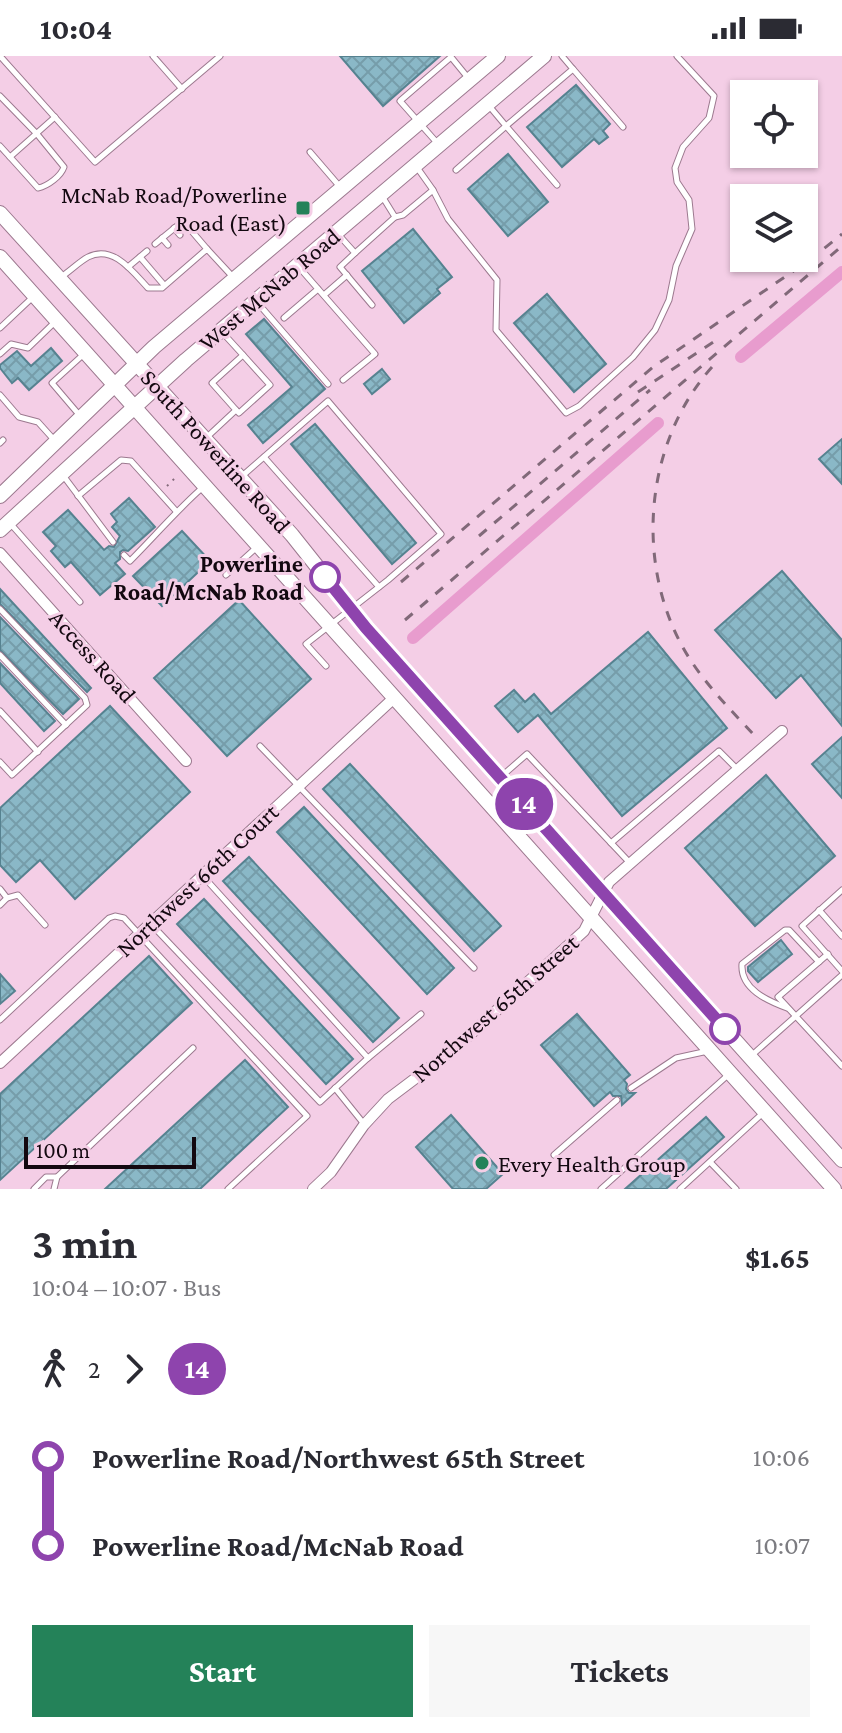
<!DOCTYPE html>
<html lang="en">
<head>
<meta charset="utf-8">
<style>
  :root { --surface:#fff; --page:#f7f7f7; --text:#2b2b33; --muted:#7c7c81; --accent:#248259 }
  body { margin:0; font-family:"Crimson Pro",serif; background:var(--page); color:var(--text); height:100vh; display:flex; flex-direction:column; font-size:30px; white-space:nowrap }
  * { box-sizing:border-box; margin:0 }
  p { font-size:26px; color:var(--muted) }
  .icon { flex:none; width:44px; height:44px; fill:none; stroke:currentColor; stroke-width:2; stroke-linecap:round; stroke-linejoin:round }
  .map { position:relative; height:1133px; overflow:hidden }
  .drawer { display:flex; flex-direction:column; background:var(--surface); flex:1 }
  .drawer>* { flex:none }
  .badge { padding:0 16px; border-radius:26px; font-size:28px; line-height:52px }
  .buttons { position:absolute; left:730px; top:24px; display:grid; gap:16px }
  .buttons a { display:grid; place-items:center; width:88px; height:88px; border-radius:0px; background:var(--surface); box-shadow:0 2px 6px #0004; font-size:40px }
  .scale { position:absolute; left:24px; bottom:20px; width:172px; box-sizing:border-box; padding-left:8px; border:4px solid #130810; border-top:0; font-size:22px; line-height:28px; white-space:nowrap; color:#130810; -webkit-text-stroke:6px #f4cee6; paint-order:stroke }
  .map>.badge { position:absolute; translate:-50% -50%; box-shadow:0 0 0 4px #fff }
  .legs { display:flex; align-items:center; gap:12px; height:88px; padding:0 32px; font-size:26px }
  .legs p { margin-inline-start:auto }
  .summary { display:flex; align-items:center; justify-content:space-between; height:136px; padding:0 32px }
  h1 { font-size:44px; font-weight:700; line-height:60px }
  .action { display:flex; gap:16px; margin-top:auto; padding:16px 32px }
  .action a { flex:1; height:92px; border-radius:0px; background:var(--accent); color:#fff; font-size:32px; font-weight:700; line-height:92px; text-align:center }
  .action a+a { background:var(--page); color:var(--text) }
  ul { padding:0 32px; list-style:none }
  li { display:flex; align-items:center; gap:28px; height:88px; font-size:30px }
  li i { display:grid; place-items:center; width:12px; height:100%; margin:0 10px; background:currentColor }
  li i::after { content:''; width:20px; height:20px; margin:-10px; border:6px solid; border-radius:50%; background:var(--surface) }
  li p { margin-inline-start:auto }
  li:first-child i { background:linear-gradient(#0000 50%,currentColor 0) }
  li:last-child i { background:linear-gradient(currentColor 50%,#0000 0) }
  .status { display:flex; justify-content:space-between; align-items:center; height:56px; padding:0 40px; background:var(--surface); direction:ltr }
  .status svg { height:22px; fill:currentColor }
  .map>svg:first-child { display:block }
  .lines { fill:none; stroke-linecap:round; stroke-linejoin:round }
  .canal { stroke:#e89cce; stroke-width:12 }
  .building { fill:url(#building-cross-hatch); stroke:#568290; stroke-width:2 }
  .lane-casing { stroke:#9c798f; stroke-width:7 }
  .street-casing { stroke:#9c798f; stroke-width:12 }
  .secondary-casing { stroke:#9c798f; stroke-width:16 }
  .path { stroke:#846b7b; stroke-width:2; stroke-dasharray:2 6; stroke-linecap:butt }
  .lane { stroke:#fff; stroke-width:5 }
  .street { stroke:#fff; stroke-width:10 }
  .secondary { stroke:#fff; stroke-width:14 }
  .rail { stroke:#816979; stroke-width:3; stroke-dasharray:10 10; stroke-linecap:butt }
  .line-1-casing { stroke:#fff; stroke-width:18 }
  .line-1 { stroke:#8e44ad; stroke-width:12 }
  .poi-dot { fill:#248259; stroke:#f4cee6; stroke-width:3 }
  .stop-1-dot { fill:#fff; stroke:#8e44ad; stroke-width:4 }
  .labels { text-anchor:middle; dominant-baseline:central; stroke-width:6; stroke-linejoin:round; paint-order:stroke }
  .poi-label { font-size:24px; fill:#130810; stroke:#f4cee6; text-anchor:end }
  .street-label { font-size:24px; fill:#130810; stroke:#f4cee6 }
  .stop-label { font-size:24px; font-weight:bold; fill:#130810; stroke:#f4cee6; text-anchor:end }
</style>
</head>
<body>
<div class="status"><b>10:04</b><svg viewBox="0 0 49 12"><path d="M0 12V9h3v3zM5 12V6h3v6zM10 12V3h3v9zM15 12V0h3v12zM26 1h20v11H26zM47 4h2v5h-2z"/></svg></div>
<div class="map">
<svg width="842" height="1133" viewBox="0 0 842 1133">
  <defs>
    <pattern id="building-cross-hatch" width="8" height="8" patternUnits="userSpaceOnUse" patternTransform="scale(2)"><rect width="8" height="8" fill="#8ab8c7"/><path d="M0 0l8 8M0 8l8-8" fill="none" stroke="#769daa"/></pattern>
  </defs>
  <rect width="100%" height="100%" fill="#f4cee6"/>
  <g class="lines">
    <g class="canal">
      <path d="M 741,301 L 842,216"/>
      <path d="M 413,582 L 658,367"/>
    </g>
  </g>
  <g class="building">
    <path d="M 340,0 L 440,0 L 383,50 Z"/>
    <path d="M 576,29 L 610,68 L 603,75 L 608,81 L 599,88 L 594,83 L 562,111 L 527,71 Z"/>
    <path d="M 508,98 L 548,146 L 508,180 L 468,133 Z"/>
    <path d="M 413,173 L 452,221 L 437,233 L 440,237 L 404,267 L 362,215 Z"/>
    <path d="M 547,238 L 606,308 L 574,336 L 514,267 Z"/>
    <path d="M 264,263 L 325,333 L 263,387 L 248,369 L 292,331 L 246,278 Z"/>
    <path d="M 51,292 L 62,305 L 29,334 L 18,322 L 12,327 L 0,312 L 0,309 L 17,295 L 31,310 Z"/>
    <path d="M 382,313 L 390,323 L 372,338 L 364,328 Z"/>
    <path d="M 315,368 L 416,487 L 392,508 L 291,388 Z"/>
    <path d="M 842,383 L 842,428 L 819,403 Z"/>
    <path d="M 129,442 L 155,471 L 128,495 L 123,494 L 120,496 L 120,503 L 115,507 L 125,518 L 100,539 L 71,506 L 65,511 L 51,495 L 56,490 L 43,476 L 68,454 L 104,494 L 109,490 L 114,491 L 120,480 L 112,471 L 117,466 L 111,458 Z"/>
    <path d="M 182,475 L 210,505 L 162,550 L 133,520 Z"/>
    <path d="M 782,515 L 842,584 L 842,670 L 801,619 L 776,642 L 715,574 Z"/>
    <path d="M 0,533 L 91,632 L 87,636 L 0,548 Z"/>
    <path d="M 239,544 L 311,623 L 227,700 L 154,622 Z"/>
    <path d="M 0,561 L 79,643 L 63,658 L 0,594 Z"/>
    <path d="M 648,576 L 727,672 L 622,760 L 538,659 L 518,676 L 495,650 L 514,634 L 525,646 L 534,638 L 551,658 Z"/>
    <path d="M 0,607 L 55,665 L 44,675 L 0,627 Z"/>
    <path d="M 110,650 L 190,736 L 75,843 L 40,804 L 16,826 L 0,809 L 0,752 Z"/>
    <path d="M 842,681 L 842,742 L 812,708 Z"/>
    <path d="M 350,708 L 501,870 L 474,895 L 323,733 Z"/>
    <path d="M 766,719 L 835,800 L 755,870 L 685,792 Z"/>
    <path d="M 304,751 L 454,912 L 427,938 L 277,776 Z"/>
    <path d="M 249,801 L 399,962 L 373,986 L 223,825 Z"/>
    <path d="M 204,843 L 353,1003 L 326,1028 L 177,868 Z"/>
    <path d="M 781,884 L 792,898 L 758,926 L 748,915 L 748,911 Z"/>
    <path d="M 149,900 L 192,947 L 0,1124 L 0,1038 Z"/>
    <path d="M 0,918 L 15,935 L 0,948 Z"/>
    <path d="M 577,958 L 630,1019 L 624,1024 L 627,1028 L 626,1033 L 629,1037 L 635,1037 L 622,1049 L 621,1040 L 613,1040 L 610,1036 L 594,1050 L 541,989 Z"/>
    <path d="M 245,1004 L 288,1051 L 200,1133 L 105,1133 Z"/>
    <path d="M 451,1059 L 503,1118 L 486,1133 L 453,1133 L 416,1091 Z"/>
    <path d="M 706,1061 L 724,1081 L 666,1133 L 625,1133 Z"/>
  </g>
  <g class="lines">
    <defs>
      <g id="lane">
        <path d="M 0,0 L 95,106 L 220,0"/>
        <path d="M 153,0 L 182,33"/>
        <path d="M 573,13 L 623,71"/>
        <path d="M 0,40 L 37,78 L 64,111 C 61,120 48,130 38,132 L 10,101 L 55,61"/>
        <path d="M 439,89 L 400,45 L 451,1 L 469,23"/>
        <path d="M 0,90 L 10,101"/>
        <path d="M 310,96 L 341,132"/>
        <path d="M 416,110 L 433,134 L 448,163 L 497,224 L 496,274 L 566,357 L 579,350 L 633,301 L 655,274 L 669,244 L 676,210 L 692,173 L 689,144 L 677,126 L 675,112 L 683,91 L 709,62 L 714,40 L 677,0"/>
        <path d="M 456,114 L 506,70 L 490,51"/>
        <path d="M 557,129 L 506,70 L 573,13 L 562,0"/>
        <path d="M 395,161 L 403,159 L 433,134"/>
        <path d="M 174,172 L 180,179"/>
        <path d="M 337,177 L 355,197 L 340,211 L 372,249"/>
        <path d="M 162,182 L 168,189"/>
        <path d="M 155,188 L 183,165 L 207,193"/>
        <path d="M 355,197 L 395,161 L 382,140"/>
        <path d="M 140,201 L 164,229"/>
        <path d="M 298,210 L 375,298 L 343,324"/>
        <path d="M 128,211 L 147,195"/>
        <path d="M 61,221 C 70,215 79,206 88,201 C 113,188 133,216 148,232 L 162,232 L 207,193 L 232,220"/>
        <path d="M 324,239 L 347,219"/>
        <path d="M 256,245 L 328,328"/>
        <path d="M 284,262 L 318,233"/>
        <path d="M 0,272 L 34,240"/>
        <path d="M 0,298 L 11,288 L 28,292 L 56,265"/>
        <path d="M 0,339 L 19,361 L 38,366 L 56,386"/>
        <path d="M 236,354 L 239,357 L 270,329 L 243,299"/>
        <path d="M 81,361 L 52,327 L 85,297"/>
        <path d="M 206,382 L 236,354 L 212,327 L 243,299 L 222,276"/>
        <path d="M 0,387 L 3,384"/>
        <path d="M 264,401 L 379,531"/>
        <path d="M 62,418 L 113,486"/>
        <path d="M 241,421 L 328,345 L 441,478 L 388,524 L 306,588 L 326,610"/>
        <path d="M 78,440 L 121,404 L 131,405 L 176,455"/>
        <path d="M 9,466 L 80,546"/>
        <path d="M 124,499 L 130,505 C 154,481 176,455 202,432"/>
        <path d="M 226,519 L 258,490"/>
        <path d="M 0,553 L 85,642 L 87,649 L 12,719 L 0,706"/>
        <path d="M 0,599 L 66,669"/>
        <path d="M 0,655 L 38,696"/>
        <path d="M 260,690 L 474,912"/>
        <path d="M 503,719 L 527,698 L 630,807"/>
        <path d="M 611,787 L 719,695 L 737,713"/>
        <path d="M 0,833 L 7,842 L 18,839 L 45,869"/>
        <path d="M 842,834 L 802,870 L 842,915"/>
        <path d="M 0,849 L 7,842"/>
        <path d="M 819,854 L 842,880"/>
        <path d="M 151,868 L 320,1046 L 368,1002 L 202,819"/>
        <path d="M 828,898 L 778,941 L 842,1010"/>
        <path d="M 787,952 C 768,945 740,933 742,908 L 785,874 L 789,874 L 819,906"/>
        <path d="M 0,964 L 109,862 L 115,860 L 124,862 L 307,1060 L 228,1133"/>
        <path d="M 751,1000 L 842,919"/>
        <path d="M 368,1002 L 421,958"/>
        <path d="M 335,1032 L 364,1068"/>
        <path d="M 631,1032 L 676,1002 L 708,995"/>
        <path d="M 554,1099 L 617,1044"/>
        <path d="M 710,1106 L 736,1133"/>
        <path d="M 34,1133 L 46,1121 L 57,1121"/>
        <path d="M 54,1133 L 57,1121 L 193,992"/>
        <path d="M 601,1133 L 728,1019"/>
        <path d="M 680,1133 L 764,1056"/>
      </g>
      <g id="street">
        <path d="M 0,497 L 186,705"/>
        <path d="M 0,1007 L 395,641"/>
        <path d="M 313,1133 L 331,1116 L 364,1069 L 388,1043 L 453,994 L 584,875 L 609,826 L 782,675"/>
      </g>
      <g id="secondary">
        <path d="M 0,157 L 292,479 L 366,572 L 842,1104"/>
        <path d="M 0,201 L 834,1133"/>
        <path d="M 0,440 L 154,291 L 498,0"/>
        <path d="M 0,474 L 186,304 L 544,0"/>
      </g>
    </defs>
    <use href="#lane" class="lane-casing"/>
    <use href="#street" class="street-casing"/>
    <use href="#secondary" class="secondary-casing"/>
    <path class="path" d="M 167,430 L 175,422"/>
    <use href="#lane" class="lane"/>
    <use href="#street" class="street"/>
    <use href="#secondary" class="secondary"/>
    <g class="rail">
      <path d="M 712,311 C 646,385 635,501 681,588 C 699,622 728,651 754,679"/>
      <path d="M 638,336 L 721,281"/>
      <path d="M 479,480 L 650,334"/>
      <path d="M 401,526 L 653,311 L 811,203 L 842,178"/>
      <path d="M 405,564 L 842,190"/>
    </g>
  </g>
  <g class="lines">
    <defs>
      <path id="line-1" d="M 325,521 L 366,572 L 725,973"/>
    </defs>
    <use href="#line-1" class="line-1-casing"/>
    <use href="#line-1" class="line-1"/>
  </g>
  <g class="poi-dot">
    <rect x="295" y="144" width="16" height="16" rx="4"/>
    <circle cx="482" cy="1107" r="8"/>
  </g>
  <g class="stop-1-dot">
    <circle cx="325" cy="521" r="14"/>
    <circle cx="725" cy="973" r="14"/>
  </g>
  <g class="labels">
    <g class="poi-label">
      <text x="287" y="138">McNab Road/Powerline<tspan x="287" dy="28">Road (East)</tspan></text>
      <text x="498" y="1107" text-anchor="start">Every Health Group</text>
    </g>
    <g class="street-label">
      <text transform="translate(269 233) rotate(-40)">West McNab Road</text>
      <text transform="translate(216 395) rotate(48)">South Powerline Road</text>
      <text transform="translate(93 600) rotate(48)">Access Road</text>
      <text transform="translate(197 824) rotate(-43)">Northwest 66th Court</text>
      <text transform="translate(495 952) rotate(-41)">Northwest 65th Street</text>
    </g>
    <g class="stop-label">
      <text x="303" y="507">Powerline<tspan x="303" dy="28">Road/McNab Road</tspan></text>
    </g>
  </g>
</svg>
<div class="buttons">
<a><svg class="icon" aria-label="locate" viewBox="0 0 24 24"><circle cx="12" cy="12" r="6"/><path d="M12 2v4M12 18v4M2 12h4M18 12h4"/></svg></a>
<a><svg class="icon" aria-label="layers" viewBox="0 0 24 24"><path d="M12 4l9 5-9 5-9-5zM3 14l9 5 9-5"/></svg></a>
</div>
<div class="scale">100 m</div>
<b class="badge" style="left:524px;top:748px;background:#8e44ad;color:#fff">14</b>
</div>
<section class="drawer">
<div class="summary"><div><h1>3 min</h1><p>10:04 – 10:07 · Bus</p></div><b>$1.65</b></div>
<div class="legs"><svg class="icon" aria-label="walk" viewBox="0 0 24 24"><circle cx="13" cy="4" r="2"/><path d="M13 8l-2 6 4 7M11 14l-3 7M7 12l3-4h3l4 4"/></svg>2<svg class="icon" aria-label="forward" viewBox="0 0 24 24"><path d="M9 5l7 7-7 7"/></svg><b class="badge" style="background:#8e44ad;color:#fff">14</b></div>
<ul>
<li><i style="color:#8e44ad"></i><b>Powerline Road/Northwest 65th Street</b><p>10:06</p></li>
<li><i style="color:#8e44ad"></i><b>Powerline Road/McNab Road</b><p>10:07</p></li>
</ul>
<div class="action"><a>Start</a><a>Tickets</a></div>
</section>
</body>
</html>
